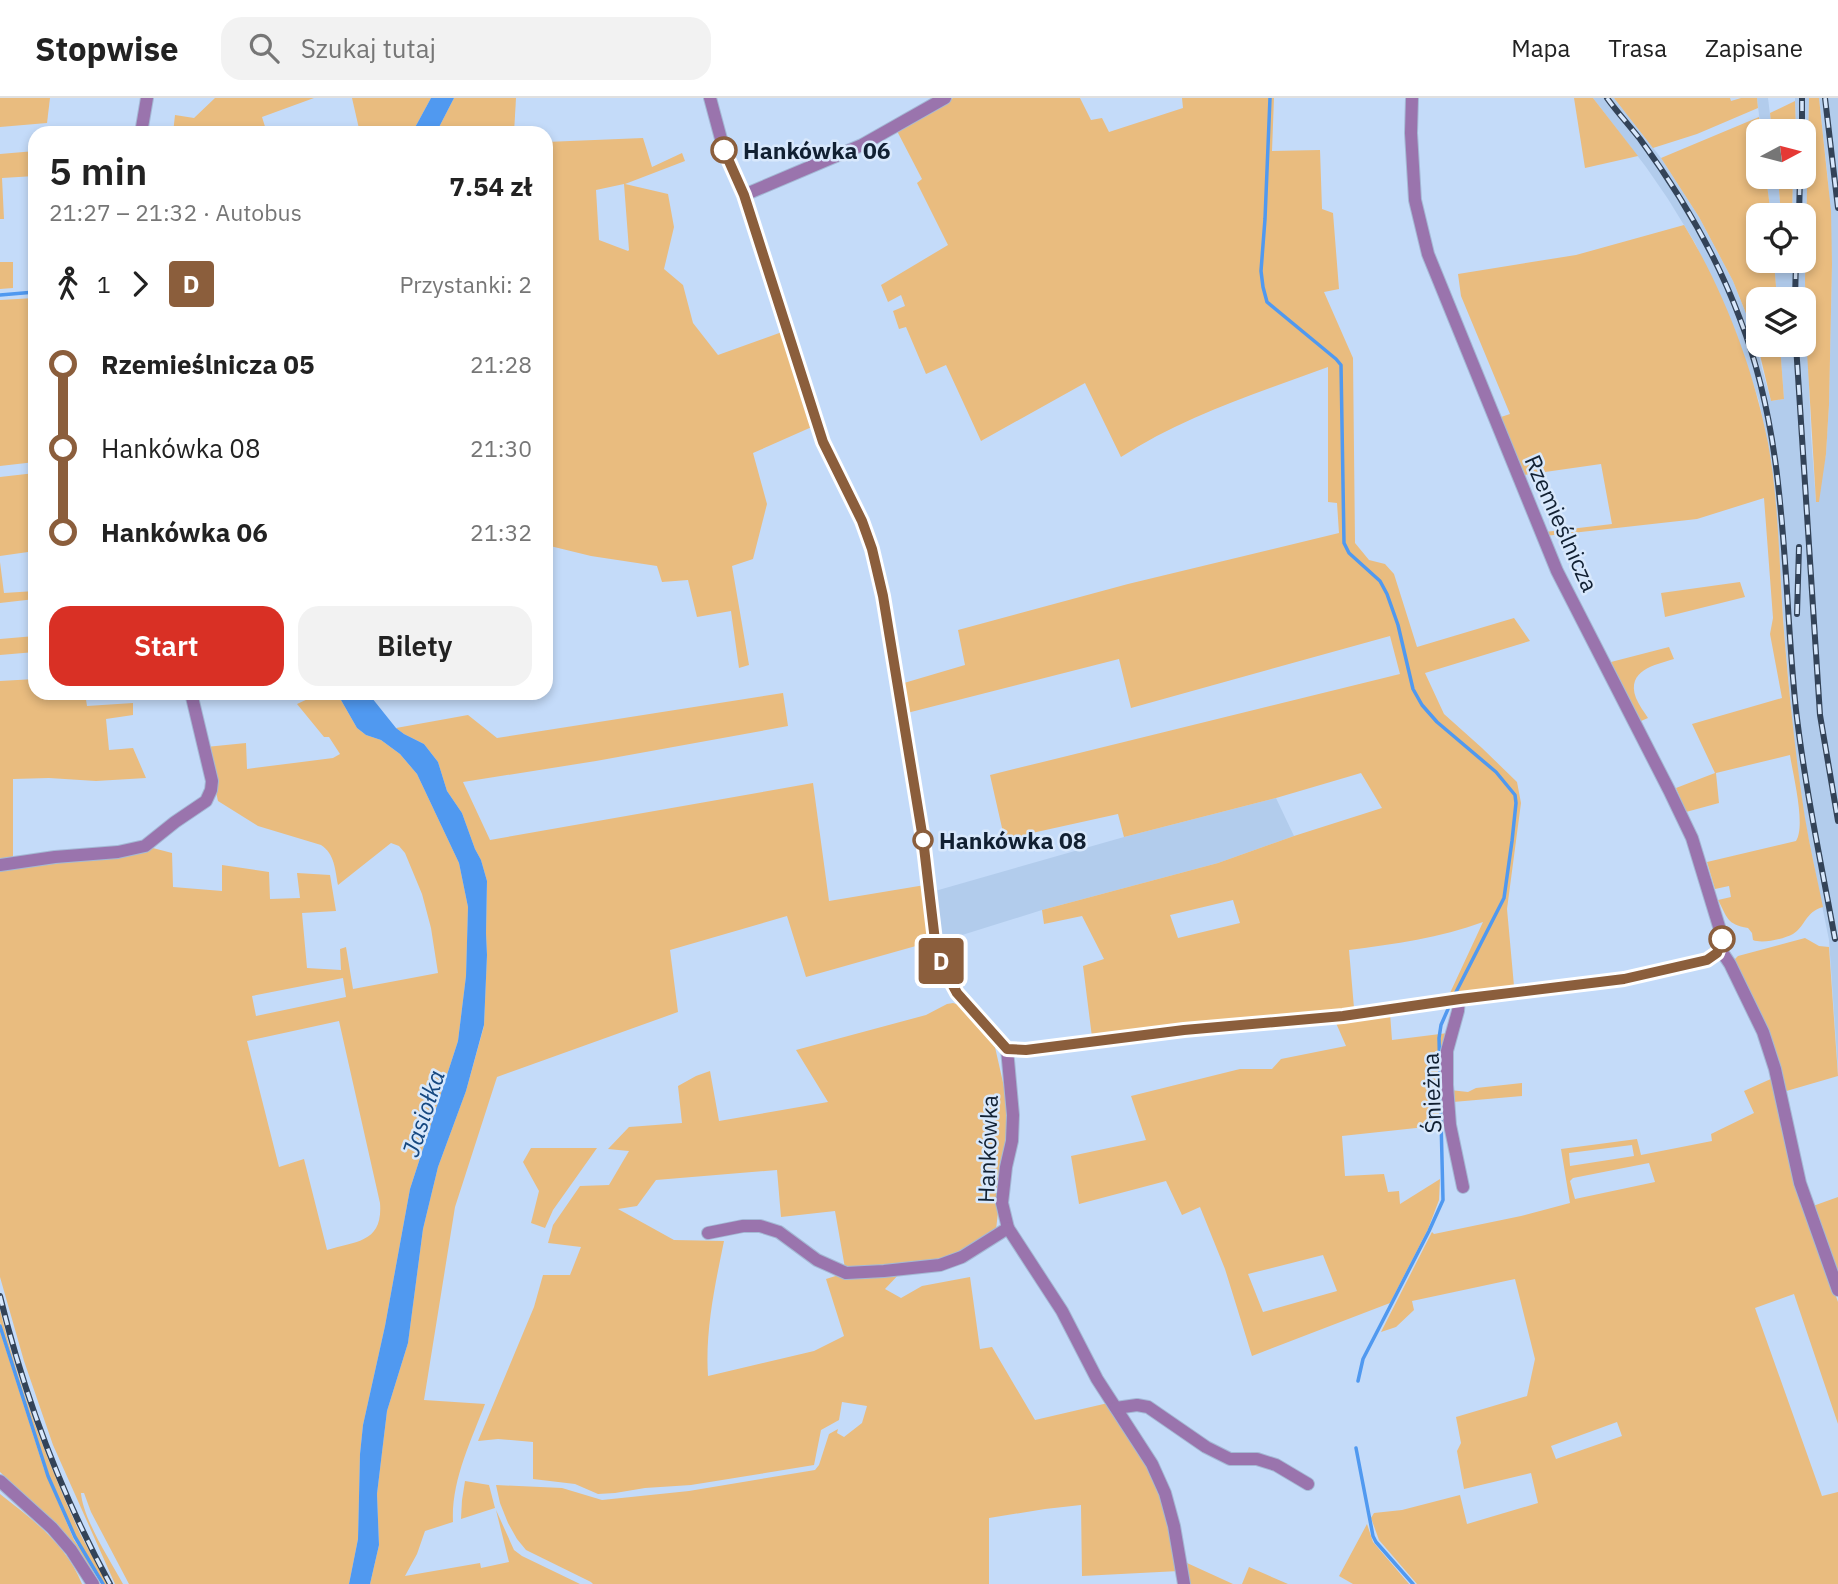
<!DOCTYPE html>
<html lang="pl">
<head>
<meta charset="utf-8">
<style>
  :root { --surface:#fff; --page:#f2f2f2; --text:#222; --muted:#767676; --line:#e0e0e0; --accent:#d93025 }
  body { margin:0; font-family:"IBM Plex Sans",sans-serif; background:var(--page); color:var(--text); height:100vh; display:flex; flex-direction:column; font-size:26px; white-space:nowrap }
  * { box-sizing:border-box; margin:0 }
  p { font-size:23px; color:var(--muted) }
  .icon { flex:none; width:38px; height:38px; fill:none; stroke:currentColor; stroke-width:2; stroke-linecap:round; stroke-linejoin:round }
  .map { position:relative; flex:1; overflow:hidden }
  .side { position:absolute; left:28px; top:28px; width:525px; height:574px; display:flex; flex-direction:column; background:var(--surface); border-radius:21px; box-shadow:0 4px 10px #0003 }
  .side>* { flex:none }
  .badge { padding:0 14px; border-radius:5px; font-size:24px; line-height:46px }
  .needle { width:46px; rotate:83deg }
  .controls { position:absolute; left:1746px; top:21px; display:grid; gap:14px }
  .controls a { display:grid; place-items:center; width:70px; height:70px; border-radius:14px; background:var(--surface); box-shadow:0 4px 10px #0003; font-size:35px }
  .map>.badge { position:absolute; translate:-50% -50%; box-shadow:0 0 0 4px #fff }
  .legs { display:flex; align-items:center; gap:10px; height:77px; padding:0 21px; font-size:23px }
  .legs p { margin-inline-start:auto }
  .headline { display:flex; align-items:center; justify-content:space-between; height:119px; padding:0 21px }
  h1 { font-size:38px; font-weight:600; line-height:52px }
  .action { display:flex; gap:14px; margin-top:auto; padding:14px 21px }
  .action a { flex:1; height:80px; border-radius:21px; background:var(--accent); color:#fff; font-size:28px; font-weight:600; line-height:80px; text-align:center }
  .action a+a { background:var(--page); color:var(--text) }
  ul { padding:0 21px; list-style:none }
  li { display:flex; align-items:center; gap:24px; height:84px; font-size:26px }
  li i { display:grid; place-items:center; width:10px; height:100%; margin:0 9px; background:currentColor }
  li i::after { content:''; width:18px; height:18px; margin:-9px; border:5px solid; border-radius:50%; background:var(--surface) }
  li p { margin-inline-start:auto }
  li:first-child i { background:linear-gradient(#0000 50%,currentColor 0) }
  li:last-child i { background:linear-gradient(currentColor 50%,#0000 0) }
  header { display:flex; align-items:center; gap:42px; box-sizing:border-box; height:98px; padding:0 35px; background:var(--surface); border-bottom:2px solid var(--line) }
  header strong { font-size:33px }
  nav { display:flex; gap:38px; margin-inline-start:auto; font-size:24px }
  .search { width:490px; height:63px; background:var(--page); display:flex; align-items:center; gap:18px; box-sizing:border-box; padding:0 24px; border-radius:21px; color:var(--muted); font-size:26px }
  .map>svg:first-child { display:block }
  .built { fill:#b2ccec }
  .green { fill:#e9bc7f; fill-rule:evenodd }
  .water { fill:#5099f0 }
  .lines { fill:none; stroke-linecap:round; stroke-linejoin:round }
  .stream { stroke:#5099f0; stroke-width:3.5 }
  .minor-casing { stroke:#a4b9d5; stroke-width:14 }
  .minor { stroke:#9a74ad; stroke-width:12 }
  .rail-casing { stroke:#334358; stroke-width:6 }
  .rail { stroke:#d8e8fc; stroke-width:3.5; stroke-dasharray:10; stroke-linecap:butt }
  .line-1-casing { stroke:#fff; stroke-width:16 }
  .line-1 { stroke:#8b5e3c; stroke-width:10 }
  .stop-1-dot { fill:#fff; stroke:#8b5e3c; stroke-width:3.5 }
  .labels { text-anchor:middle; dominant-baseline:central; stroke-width:5; stroke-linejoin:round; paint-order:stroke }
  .stop-label { font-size:23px; font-weight:bold; fill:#112032; stroke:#d8e8fc; text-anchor:start }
  .street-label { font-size:23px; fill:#112032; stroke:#d8e8fc }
  .water-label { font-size:24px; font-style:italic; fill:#164880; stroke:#d8e8fc }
</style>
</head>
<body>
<header>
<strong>Stopwise</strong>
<div class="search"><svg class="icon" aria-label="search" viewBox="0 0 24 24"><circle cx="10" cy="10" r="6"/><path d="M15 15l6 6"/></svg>Szukaj tutaj</div>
<nav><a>Mapa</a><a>Trasa</a><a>Zapisane</a></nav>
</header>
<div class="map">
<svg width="1838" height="1486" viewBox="0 0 1838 1486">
  <rect width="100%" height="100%" fill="#c4dbf9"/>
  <g class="built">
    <path d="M 1593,0 L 1614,0 L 1661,60 L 1699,119 L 1733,183 L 1749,223 L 1771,303 L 1784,301 L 1780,247 L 1804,247 L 1804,201 L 1777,201 L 1774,163 L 1785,163 L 1786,174 L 1789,175 L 1790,163 L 1804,163 L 1804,117 L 1792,117 L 1793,79 L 1804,79 L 1804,33 L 1796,33 L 1795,0 L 1809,0 L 1805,182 L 1811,339 L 1816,404 L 1826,356 L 1829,307 L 1832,166 L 1828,83 L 1819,0 L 1838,0 L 1838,973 L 1829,842 L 1805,723 L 1795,653 L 1785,545 L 1775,397 L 1768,347 L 1759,303 L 1734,230 L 1695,145 L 1668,101 L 1646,69 Z"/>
    <path d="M 1757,0 L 1768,0 L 1772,33 L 1761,33 Z"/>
    <path d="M 1766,79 L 1778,79 L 1781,117 L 1771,117 Z"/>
    <path d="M 1276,700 L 1294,738 L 1218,765 L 1042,812 L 943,843 L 935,793 L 1124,739 Z"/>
  </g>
  <g class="green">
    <path d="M 0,0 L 50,0 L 47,25 L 0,29 Z"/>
    <path d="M 215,0 L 314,0 L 262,19 L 267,35 L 173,35 L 175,17 L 194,20 Z"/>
    <path d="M 352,0 L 431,0 L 412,35 L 360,35 Z"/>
    <path d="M 454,0 L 516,0 L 514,35 L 436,35 Z"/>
    <path d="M 953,0 L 1080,0 L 1091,22 L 1102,20 L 1109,34 L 1183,10 L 1182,0 L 1274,0 L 1272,53 L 1320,52 L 1322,111 L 1333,115 L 1339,191 L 1324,194 L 1353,260 L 1355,445 L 1369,462 L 1385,466 L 1394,476 L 1417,549 L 1514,520 L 1530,543 L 1425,575 L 1444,616 L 1482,650 L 1517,684 L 1521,705 L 1507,811 L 1514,888 L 1450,895 L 1483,824 C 1440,840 1395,846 1349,852 L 1354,910 L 1092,939 L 1083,868 L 1104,861 L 1082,818 L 1044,826 L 1042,812 L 1218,765 L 1294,738 L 1382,710 L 1361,675 L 1276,700 L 1124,739 L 1118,716 L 1032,735 L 1005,743 L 990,677 L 1400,576 L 1390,538 L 1131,610 L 1119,561 L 907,615 L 904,585 L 965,567 L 958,532 L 1128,486 L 1339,435 L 1337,405 L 1328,404 L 1328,269 C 1257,295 1184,318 1121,359 L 1085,285 L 981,343 L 946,267 L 926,276 L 906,229 L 899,231 L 893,213 L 905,208 L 901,197 L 888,204 L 881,187 L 948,147 L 917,85 L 922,81 L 897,33 ZM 1233,802 L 1240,825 L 1178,840 L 1170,817 Z"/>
    <path d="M 1574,0 L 1593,0 L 1638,58 L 1585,70 Z"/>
    <path d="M 1614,0 L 1730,0 L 1731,3 L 1741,0 L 1757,0 L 1758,10 L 1697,36 L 1653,50 Z"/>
    <path d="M 1809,0 L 1819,0 L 1831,113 L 1832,166 L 1829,307 L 1826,356 L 1819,404 L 1816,404 L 1806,237 L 1805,182 Z"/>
    <path d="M 1795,3 L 1796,33 L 1772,33 L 1770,15 Z"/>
    <path d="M 1759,19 L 1761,33 L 1759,33 L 1759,79 L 1766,79 L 1771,117 L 1759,117 L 1759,163 L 1774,163 L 1777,201 L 1759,201 L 1759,247 L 1780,247 L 1784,301 L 1771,303 L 1760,257 L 1749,223 L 1733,183 L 1699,119 L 1661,60 Z"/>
    <path d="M 643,40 L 652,69 L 682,55 L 685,63 L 625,86 L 668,96 L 674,129 L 664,171 L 683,187 L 693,225 L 718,257 L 782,234 L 814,328 L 753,355 L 767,406 L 753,461 L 732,468 L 749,567 L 739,570 L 731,513 L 697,519 L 688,482 L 662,484 L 657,468 L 591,458 L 546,447 L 546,66 L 547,65 L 546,44 ZM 624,86 L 629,152 L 628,153 L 599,142 L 596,92 Z"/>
    <path d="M 35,53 L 35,78 L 2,80 L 4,121 L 0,121 L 0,56 Z"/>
    <path d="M 1778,79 L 1793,79 L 1792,117 L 1781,117 Z"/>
    <path d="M 1684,127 C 1724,193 1753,269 1768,345 C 1780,411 1779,479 1785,546 C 1790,604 1796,663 1805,720 C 1810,750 1817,780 1823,809 C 1805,814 1805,829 1793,836 C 1784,841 1762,846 1753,842 L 1752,835 L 1748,830 C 1726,826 1728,820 1718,802 L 1731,799 L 1729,788 L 1715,791 L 1707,764 L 1796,743 C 1806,728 1793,677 1790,657 L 1716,675 L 1719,705 L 1686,714 L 1676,690 L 1715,675 L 1692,626 L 1782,600 L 1770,536 L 1773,520 L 1764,400 L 1697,421 L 1545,438 L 1545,434 L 1612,426 L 1601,366 L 1524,377 L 1498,320 L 1510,316 L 1461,198 L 1458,176 L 1576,157 Z"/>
    <path d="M 0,164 L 13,164 L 13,190 L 0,191 Z"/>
    <path d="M 35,200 L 35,364 L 0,368 L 0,202 Z"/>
    <path d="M 35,375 L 35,453 L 0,458 L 0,379 Z"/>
    <path d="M 0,464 L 4,495 L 35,493 L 35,501 L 0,505 Z"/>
    <path d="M 1740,484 L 1745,499 L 1665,519 L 1661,495 Z"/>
    <path d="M 35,538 L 35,554 L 0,557 L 0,541 Z"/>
    <path d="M 1669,549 L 1674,561 C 1655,567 1626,572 1636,600 C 1639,607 1644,614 1648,620 L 1641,623 L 1611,564 Z"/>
    <path d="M 35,581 L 35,595 L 85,595 L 87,608 L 133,605 L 133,617 L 106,621 L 109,652 L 133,650 L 146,680 L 96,683 L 49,680 L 13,681 L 13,761 L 0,763 L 0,583 Z"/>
    <path d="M 307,595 L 337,595 L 357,630 L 366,637 L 381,642 L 400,656 L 417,676 L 459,765 L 468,809 L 466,878 L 458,943 L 410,1091 L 385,1228 L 363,1327 L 360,1356 L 358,1441 L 349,1486 L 129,1486 L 91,1414 L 84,1395 L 81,1395 C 83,1421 110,1462 123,1486 L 115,1486 L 53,1347 L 24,1263 L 0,1179 L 0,772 L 149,749 L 172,755 L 173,789 L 222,793 L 222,767 L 269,774 L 270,801 L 300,800 L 297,775 L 330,777 L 336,813 L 302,815 L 307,870 L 341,872 L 340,851 L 346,849 L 353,891 L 438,875 L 431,830 L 422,796 L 405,755 L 399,748 L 391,745 L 338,787 C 335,772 335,756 321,747 L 258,728 L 218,703 L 206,649 L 246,645 L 247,671 L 333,660 L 340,656 L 329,639 L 324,639 L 297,606 L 310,600 ZM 343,880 L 346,899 L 256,918 L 252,898 ZM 339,923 L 380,1105 C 383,1144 358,1143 327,1152 L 304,1061 L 279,1069 L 247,943 Z"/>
    <path d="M 783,595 L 788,628 L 596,663 L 463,684 L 490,742 L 813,685 L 829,803 L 925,787 L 930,844 L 806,879 L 787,818 L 670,852 L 678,914 L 497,979 L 455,1109 L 424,1302 L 485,1306 C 471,1343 451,1383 453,1424 L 425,1433 L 417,1456 L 405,1478 L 480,1465 L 481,1470 L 509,1464 L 496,1412 L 514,1452 L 522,1458 L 580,1486 L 370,1486 L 379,1447 L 377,1396 L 387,1313 L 408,1245 L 423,1131 L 438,1069 L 466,993 L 484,928 L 487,857 L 486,835 L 487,783 L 481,762 L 475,751 L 462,715 L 447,693 L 438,664 L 424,646 L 404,636 L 396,630 L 468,617 L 497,640 Z"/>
    <path d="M 1805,840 L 1819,848 L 1829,849 L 1838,978 L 1783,994 L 1734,862 L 1738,858 Z"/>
    <path d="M 953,905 L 959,907 L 995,949 L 1004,989 L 1008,1024 L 996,1132 L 962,1155 L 940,1163 L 845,1170 L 835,1113 L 781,1119 L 777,1072 L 656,1082 L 637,1108 L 618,1111 L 674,1142 L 724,1143 C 715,1187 705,1233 708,1278 L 814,1253 L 844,1238 L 826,1181 L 842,1176 L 901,1174 L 885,1191 L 901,1200 L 922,1188 L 970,1179 L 980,1251 L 992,1249 L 1035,1322 L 1108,1305 L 1146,1365 L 1159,1394 L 1179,1473 L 1082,1478 L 1081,1407 L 1045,1411 L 989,1420 L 989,1486 L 593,1486 L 591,1484 L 526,1452 L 517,1441 L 508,1425 L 500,1405 L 496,1387 L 562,1390 L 602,1402 L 689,1393 L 815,1372 L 819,1367 L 829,1336 L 838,1331 L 837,1335 L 844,1339 L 862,1325 L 867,1308 L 842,1304 L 839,1322 L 821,1332 L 814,1367 L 691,1387 L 645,1390 L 615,1395 L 598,1396 L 575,1386 L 533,1381 L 533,1344 L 498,1341 L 478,1343 L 534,1209 L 543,1177 L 570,1177 L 581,1149 L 548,1145 L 553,1127 L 580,1088 L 609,1087 L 629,1053 L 608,1051 L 629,1029 L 682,1025 L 678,988 L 696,978 L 710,973 L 719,1023 L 828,1004 L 796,952 L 926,917 L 947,906 Z"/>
    <path d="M 1390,915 L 1392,942 L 1448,935 L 1446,1024 L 1444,1027 L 1342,1038 L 1345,1078 L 1384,1076 L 1388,1094 L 1399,1093 L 1400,1106 L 1440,1081 L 1439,1102 L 1428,1131 L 1390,1205 L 1252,1258 L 1225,1171 L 1200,1109 L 1182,1117 L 1166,1083 L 1079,1106 L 1071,1058 L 1146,1042 L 1131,998 L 1240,971 L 1272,971 L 1281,961 L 1346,948 L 1336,925 ZM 1323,1157 L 1337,1193 L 1263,1214 L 1248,1176 Z"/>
    <path d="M 1773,980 L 1801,1099 L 1838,1204 L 1838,1326 L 1794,1196 L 1755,1210 L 1822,1398 L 1838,1394 L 1838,1486 L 1417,1486 L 1379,1442 L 1371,1420 L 1374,1415 L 1402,1412 L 1460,1397 L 1467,1426 L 1538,1405 L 1531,1375 L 1464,1391 L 1457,1353 L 1461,1345 L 1456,1319 L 1527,1298 L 1535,1261 L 1515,1181 L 1412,1203 L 1414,1212 L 1396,1229 L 1381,1234 L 1432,1134 L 1434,1136 L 1521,1118 L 1570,1105 L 1561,1051 L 1637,1041 L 1641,1057 L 1712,1043 L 1711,1036 L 1754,1015 L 1744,993 ZM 1632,1047 L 1634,1058 L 1570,1068 L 1569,1055 ZM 1649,1065 L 1655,1084 L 1575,1101 L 1570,1083 L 1573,1080 ZM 1617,1324 L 1622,1338 L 1556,1361 L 1551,1348 Z"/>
    <path d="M 1522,985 L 1522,998 L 1453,1004 L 1450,992 L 1468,994 L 1476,990 Z"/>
    <path d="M 531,1050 L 597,1050 L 553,1112 L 545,1130 L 531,1125 L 539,1093 L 523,1064 Z"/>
    <path d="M 1838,1099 L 1838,1180 L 1813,1108 Z"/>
    <path d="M 0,1212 C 18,1287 46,1360 77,1429 C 86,1449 98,1467 108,1486 L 103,1486 L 75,1437 L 50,1380 L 9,1256 L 0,1224 Z"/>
    <path d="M 0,1233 L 44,1371 L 74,1442 L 84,1456 L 100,1486 L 98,1486 L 30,1402 L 0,1374 Z"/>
    <path d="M 465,1383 L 489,1387 L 495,1410 L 461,1421 L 462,1402 Z"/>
    <path d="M 0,1396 C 33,1422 66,1446 82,1486 L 0,1486 Z"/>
    <path d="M 1367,1426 L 1373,1444 L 1409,1486 L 1353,1486 L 1339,1478 Z"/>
    <path d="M 1187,1465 L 1233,1486 L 1190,1486 Z"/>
    <path d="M 1249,1469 L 1288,1486 L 1242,1486 Z"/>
  </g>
  <g class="water">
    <path d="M 431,0 L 454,0 L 436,35 L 412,35 Z"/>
    <path d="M 337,595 L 368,595 L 396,630 L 404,636 L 424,646 L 438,664 L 447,693 L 462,715 L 475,751 L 481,762 L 487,783 L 486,835 L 487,857 L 484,927 L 466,993 L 438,1069 L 423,1131 L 408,1245 L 387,1313 L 377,1396 L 379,1447 L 370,1486 L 349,1486 L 358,1441 L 360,1356 L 363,1327 L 385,1228 L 410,1091 L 458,943 L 466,878 L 468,809 L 459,765 L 417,676 L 400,656 L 381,642 L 366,637 L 357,630 Z"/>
  </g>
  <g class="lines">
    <g class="stream">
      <path d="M 1270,0 L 1265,121 L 1261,173 L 1263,189 L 1267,204 L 1336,261 L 1341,267 L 1344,445 L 1349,455 L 1380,483 L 1387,496 L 1398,527 L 1413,591 L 1422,607 L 1437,624 L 1496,674 L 1515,697 L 1516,705 L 1512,743 L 1504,800 L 1455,896"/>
      <path d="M 0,197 L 35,194"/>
      <path d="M 0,1228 L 48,1378 L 75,1439 L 103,1486"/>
      <path d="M 1358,1283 L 1363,1261 L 1429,1133 L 1443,1102 L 1439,940 L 1441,927 L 1448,911"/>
      <path d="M 1356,1350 L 1373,1438 L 1376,1444 L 1413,1486"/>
    </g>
    <defs>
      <g id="minor">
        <path d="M 710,0 L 724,52 L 744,97 L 823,344 L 862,423 L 872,451 L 883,498 L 923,741 L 936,851 L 945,873 L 957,895 L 1007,951 L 1013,1017 L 1012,1043 L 1006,1069 L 1002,1105 L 1008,1130 L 1062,1213 L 1097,1281 L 1152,1366 L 1165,1395 L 1174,1428 L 1184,1486"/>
        <path d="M 141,35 L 147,0"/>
        <path d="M 744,97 L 862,47 L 945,0"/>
        <path d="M 0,767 L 55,759 L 118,754 L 145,748 L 175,724 L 206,703 L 211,692 L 212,683 L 191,595"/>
        <path d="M 1718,853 L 1724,857 L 1730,866 L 1763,934 L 1775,971 L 1800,1085 L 1838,1192"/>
        <path d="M 1459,901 L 1458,913 L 1447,953 L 1447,987 L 1450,1027 L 1463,1089"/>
        <path d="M 1007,951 L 1026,952 L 1184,932 L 1343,918 L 1459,901 L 1624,881 L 1707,862 C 1719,856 1723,847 1721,835 L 1692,740 L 1669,692 L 1557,473 L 1428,156 L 1415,102 L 1411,35 L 1412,0"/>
        <path d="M 708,1135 L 743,1128 L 760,1128 L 779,1134 L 817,1162 L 846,1175 L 884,1173 L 940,1167 L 962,1159 L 1008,1130"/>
        <path d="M 1116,1310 L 1137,1307 L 1148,1309 L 1206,1349 L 1230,1361 L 1257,1361 L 1276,1367 L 1308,1386"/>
        <path d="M 0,1383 L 52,1430 L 71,1452 L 93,1486"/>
      </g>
    </defs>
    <use href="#minor" class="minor-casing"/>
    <use href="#minor" class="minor"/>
    <defs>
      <g id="rail">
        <path d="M 1607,0 C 1617,14 1629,27 1640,41 C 1681,97 1716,156 1740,221 C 1789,347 1782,480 1796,612 C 1805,689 1821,765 1835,841"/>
        <path d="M 1825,0 L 1838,110"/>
        <path d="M 1802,33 L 1802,0"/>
        <path d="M 1799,117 L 1800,79"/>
        <path d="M 1795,201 L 1796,163"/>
        <path d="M 1796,247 L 1820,617 L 1838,723"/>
        <path d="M 1797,516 L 1799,449"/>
        <path d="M 0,1198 C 24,1297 61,1396 110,1486"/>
      </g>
    </defs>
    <use href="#rail" class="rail-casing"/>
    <use href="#rail" class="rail"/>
  </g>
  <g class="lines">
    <defs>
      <path id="line-1" d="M 724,52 L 744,97 L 823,344 L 862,423 L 872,451 L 883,498 L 923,741 L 936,851 L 945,873 L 957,895 L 1007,951 L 1026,952 L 1184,932 L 1343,918 L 1460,901 L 1624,881 L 1707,862 L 1717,855 L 1722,841"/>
    </defs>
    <use href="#line-1" class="line-1-casing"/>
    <use href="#line-1" class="line-1"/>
  </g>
  <g class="stop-1-dot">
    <circle cx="724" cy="52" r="12"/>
    <circle cx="923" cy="742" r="9"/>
    <circle cx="1722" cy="841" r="12"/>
  </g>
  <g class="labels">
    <g class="stop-label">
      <text x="743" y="52">Hankówka 06</text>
      <text x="939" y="742">Hankówka 08</text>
    </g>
    <g class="street-label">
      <text transform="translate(1562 425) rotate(66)">Rzemieślnicza</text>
      <text transform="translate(1431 995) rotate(-92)">Śnieżna</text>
      <text transform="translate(987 1051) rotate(-88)">Hankówka</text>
    </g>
    <g class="water-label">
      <text transform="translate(423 1015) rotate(-72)">Jasiołka</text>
    </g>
  </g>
</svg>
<div class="controls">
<a><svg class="needle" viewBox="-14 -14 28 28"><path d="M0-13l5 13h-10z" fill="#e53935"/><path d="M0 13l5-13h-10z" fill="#767676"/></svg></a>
<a><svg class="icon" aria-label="locate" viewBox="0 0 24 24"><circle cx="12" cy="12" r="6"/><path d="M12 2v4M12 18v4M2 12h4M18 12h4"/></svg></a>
<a><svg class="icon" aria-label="layers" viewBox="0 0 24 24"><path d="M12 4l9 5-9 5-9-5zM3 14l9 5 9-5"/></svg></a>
</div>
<b class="badge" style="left:941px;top:863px;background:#8b5e3c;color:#fff">D</b>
<section class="side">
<div class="headline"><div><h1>5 min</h1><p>21:27 – 21:32 · Autobus</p></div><b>7.54 zł</b></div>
<div class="legs"><svg class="icon" aria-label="walk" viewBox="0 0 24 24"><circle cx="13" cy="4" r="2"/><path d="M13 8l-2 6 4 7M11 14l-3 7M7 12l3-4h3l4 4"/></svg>1<svg class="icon" aria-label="forward" viewBox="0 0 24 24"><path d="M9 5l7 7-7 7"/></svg><b class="badge" style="background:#8b5e3c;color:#fff">D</b><p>Przystanki: 2</p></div>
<ul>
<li><i style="color:#8b5e3c"></i><b>Rzemieślnicza 05</b><p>21:28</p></li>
<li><i style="color:#8b5e3c"></i><span>Hankówka 08</span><p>21:30</p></li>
<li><i style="color:#8b5e3c"></i><b>Hankówka 06</b><p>21:32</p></li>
</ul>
<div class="action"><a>Start</a><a>Bilety</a></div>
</section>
</div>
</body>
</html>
